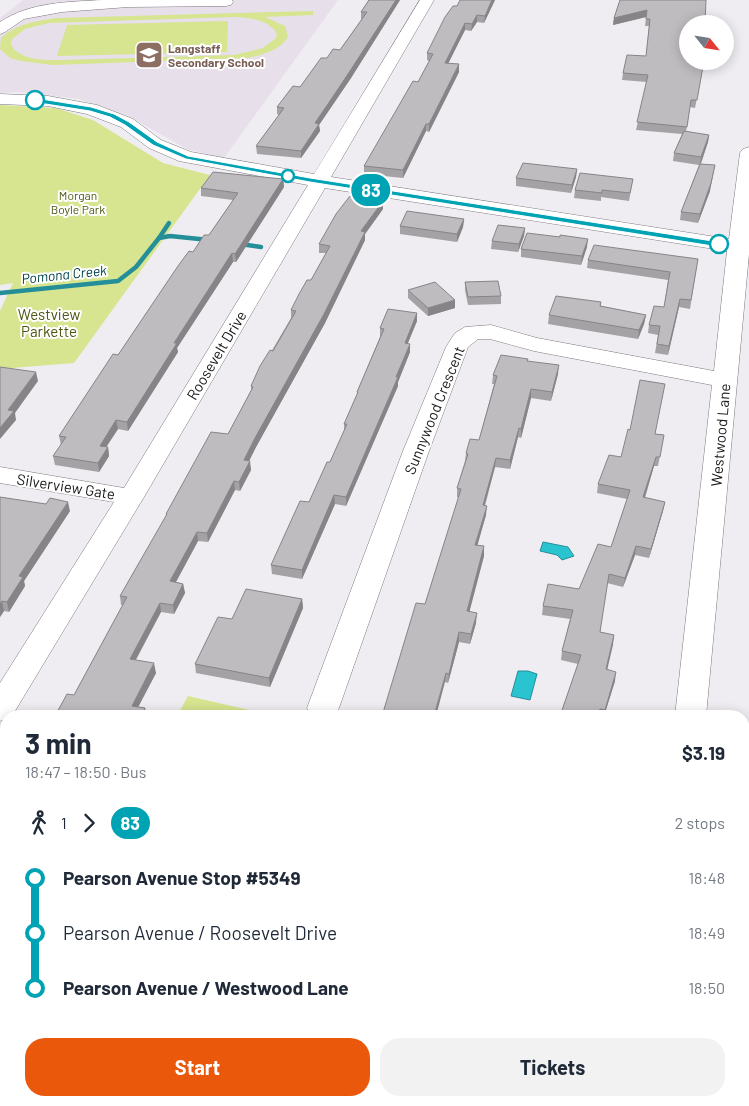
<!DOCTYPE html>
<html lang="en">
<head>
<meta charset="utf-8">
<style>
  :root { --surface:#fff; --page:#f2f2f3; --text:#1f2937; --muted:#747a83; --accent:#ea580c }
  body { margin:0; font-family:Barlow,sans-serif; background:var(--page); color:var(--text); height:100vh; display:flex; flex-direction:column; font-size:19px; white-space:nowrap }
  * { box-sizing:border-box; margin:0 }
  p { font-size:16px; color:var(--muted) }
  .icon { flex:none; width:28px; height:28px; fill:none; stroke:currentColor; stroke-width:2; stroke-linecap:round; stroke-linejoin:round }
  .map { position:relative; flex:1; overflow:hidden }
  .panel { position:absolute; left:0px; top:710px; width:750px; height:396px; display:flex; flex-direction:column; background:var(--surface); border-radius:20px 20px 0 0; box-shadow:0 2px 12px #0003 }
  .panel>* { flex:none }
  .badge { padding:0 10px; border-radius:16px; font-size:18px; line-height:32px }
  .needle { width:32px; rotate:120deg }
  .controls { position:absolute; left:679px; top:15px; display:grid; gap:10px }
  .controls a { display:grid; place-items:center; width:55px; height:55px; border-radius:50%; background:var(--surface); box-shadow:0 2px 12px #0003; font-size:25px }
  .map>.badge { position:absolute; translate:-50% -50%; box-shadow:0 0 0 2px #fff }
  .legs { display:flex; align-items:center; gap:8px; height:55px; padding:0 25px; font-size:16px }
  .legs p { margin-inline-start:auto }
  .headline { display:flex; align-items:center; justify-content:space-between; height:85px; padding:0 25px }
  h1 { font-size:28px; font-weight:700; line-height:38px }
  .button { display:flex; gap:10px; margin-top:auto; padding:10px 25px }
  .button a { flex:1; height:58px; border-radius:20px; background:var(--accent); color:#fff; font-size:20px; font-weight:700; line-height:58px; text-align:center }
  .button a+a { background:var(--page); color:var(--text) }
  ul { padding:0 25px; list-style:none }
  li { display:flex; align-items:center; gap:18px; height:55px; font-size:19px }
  li i { display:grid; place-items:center; width:8px; height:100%; margin:0 6px; background:currentColor }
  li i::after { content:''; width:12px; height:12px; margin:-6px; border:4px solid; border-radius:50%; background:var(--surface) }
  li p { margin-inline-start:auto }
  li:first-child i { background:linear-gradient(#0000 50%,currentColor 0) }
  li:last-child i { background:linear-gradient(currentColor 50%,#0000 0) }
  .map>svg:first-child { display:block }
  .built { fill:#e7dfea }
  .green { fill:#d7e590; fill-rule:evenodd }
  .water { fill:#2ac3d0; stroke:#258f99 }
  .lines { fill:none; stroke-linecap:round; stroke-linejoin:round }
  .stream { stroke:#258f99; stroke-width:4.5 }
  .minor-casing { stroke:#7d797e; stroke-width:1 }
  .minor { fill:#fff; fill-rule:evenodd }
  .wall { fill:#a4a2a5 }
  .shaded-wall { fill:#868486 }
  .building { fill:#bfbcc0; stroke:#868486 }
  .line-1 { fill:#00a3b4; stroke:#fff }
  .stop-1-dot { fill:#fff; stroke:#00a3b4; stroke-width:2.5 }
  .labels { text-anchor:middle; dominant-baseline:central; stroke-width:4; stroke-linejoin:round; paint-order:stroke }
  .far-education-label { font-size:12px; font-weight:bold; fill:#785e54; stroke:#fff; text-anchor:start }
  .far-park-label { font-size:12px; fill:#4e5611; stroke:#fff }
  .far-water-label { font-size:14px; font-style:italic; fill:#004348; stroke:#fff }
  .park-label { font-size:15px; fill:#4e5611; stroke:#fff }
  .street-label { font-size:15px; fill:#191719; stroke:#fff }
</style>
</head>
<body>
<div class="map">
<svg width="749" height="1106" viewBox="0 0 749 1106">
  <rect width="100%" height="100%" fill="#f0edf2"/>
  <g class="built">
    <path d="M 23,0 L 338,0 L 224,158 L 187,149 L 128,116 L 79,99 L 18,92 L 0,93 L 0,18 Z"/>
    <path d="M 6,1053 L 6,1100 L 128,1100 L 126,1106 L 0,1106 L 0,1065 Z"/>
  </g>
  <g class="green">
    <path d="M 313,11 L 313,15 L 265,17 L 285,26 L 288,37 C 279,51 264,54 248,58 L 53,65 L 21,61 L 10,58 L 0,49 L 1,38 C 16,24 36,21 56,18 ZM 235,17 C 249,18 269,19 277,34 L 276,38 L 263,48 L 234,55 L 61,60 C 44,60 21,61 11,45 L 12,39 L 25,29 L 49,23 Z"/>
    <path d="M 228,21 L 227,52 L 57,56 L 67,25 Z"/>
    <path d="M 0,105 L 56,108 L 93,120 L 163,163 L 210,175 L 74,363 L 0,369 L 0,311 L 13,283 L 0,285 Z"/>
    <path d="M 188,696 L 276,716 L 177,716 Z"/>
    <path d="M 0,789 L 6,790 L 6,837 L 0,835 Z"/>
    <path d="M 128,1100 L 177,1100 L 174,1106 L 126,1106 Z"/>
  </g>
  <g class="water">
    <path d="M 543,542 L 568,547 L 574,556 L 562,560 L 557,555 L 540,551 Z"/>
    <path d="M 518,671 L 528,671 L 537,674 L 530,700 L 511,696 Z"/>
  </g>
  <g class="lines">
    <g class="stream">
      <path d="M 159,238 L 169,223"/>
      <path d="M 240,244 L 261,247"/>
      <path d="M 0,293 L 118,281 L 136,267 L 159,238 L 170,236 L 209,240"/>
    </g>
    <defs>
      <g id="minor">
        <path d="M 103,0 L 232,0 L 233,2 L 231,5 L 226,6 L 128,7 L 62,12 L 24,19 L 5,32 L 0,34 L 0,22 C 30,2 68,2 103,0 Z"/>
        <path d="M 420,0 L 434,0 L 331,177 L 729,239 L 740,153 L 743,149 L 749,147 L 749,254 L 706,716 L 675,716 L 712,385 L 534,351 L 490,339 L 478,339 L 468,347 L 429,451 L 339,708 L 334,716 L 312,716 L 307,708 L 403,451 L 446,347 L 455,333 L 465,327 L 491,325 L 537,338 L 714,371 L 727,251 L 325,188 L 144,497 L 12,716 L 6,716 L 6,719 L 0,721 L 0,683 L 114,502 L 0,483 L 0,467 L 124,488 L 308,185 L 179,161 L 149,148 L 121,127 L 87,114 L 48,106 L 0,104 L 0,94 L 48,96 L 97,105 L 133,119 L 161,140 L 191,152 L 314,174 Z"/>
        <path d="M 405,1100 L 445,1100 L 443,1106 L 403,1106 Z"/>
        <rect x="630" y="1100" width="40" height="6"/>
      </g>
    </defs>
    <use href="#minor" class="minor-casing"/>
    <use href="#minor" class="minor"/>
  </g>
  <g class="wall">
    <path d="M 368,0 L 400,0 L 351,78 L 319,125 L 320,131 L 301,158 L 257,154 L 256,146 L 279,115 L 277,114 L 277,107 L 300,87 L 327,58 L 340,50 L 362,19 L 361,19 L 361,12 L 368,1 Z"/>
    <path d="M 495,0 L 484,23 L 477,22 L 471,31 L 465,30 L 448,63 L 459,72 L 429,132 L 426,131 L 403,178 L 364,174 L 364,166 L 418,82 L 429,61 L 427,60 L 427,53 L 457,6 Z"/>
    <path d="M 620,0 L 705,24 L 704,61 L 695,108 L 690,107 L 686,132 L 709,135 L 708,142 L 701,164 L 710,191 L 698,223 L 680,220 L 681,212 L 699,165 L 673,161 L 674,153 L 682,134 L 636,130 L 647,82 L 622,80 L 623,73 L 646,56 L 649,26 L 645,26 L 646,17 L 613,25 L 614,18 Z"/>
    <path d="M 577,169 L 576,177 L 571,193 L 516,186 L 516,178 Z"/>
    <path d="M 283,179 L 284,187 L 236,262 L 233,262 L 177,348 L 178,352 L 128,431 L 118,429 L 106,447 L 108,447 L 109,456 L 99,472 L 55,465 L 53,456 L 61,445 L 59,436 L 193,252 L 209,235 L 233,200 L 201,196 L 201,188 Z"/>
    <path d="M 633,179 L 629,201 L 601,197 L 601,201 L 574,198 L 575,190 Z"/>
    <path d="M 383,201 L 383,209 L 365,234 L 365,240 L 325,323 L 256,447 L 249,461 L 251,470 L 240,491 L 235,490 L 208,542 L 198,541 L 176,582 L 183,584 L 185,593 L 174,614 L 161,612 L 136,660 L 156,673 L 138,707 L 145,708 L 146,716 L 55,716 L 74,695 L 123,605 L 121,605 L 120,596 L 166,517 L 166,514 L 228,434 L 251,391 L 251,386 L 291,318 L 291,310 L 311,280 L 326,253 L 319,253 L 319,244 Z"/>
    <path d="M 464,219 L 463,227 L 457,242 L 400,234 L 400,226 Z"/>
    <path d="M 525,228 L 524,236 L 518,252 L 491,249 L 492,241 Z"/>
    <path d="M 587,247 L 581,265 L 521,257 L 521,249 Z"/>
    <path d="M 698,259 L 690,309 L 679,307 L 668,355 L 655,353 L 658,335 L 648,333 L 649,325 L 664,307 L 668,280 L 587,268 L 588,260 Z"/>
    <path d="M 465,282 L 501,296 L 501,304 L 468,305 L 465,290 Z"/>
    <path d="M 408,290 L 455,300 L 455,308 L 428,316 L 408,298 Z"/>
    <path d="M 601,302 L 601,306 L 646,315 L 644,324 L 638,339 L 548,324 L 549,315 Z"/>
    <path d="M 417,313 L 417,321 L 408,343 L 410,352 L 398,382 L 398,386 L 346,506 L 335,504 L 302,579 L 272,574 L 271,565 L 309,502 L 330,462 L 344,432 L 344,424 L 357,395 L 357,392 L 380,337 L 380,328 Z"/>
    <path d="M 528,359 L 527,361 L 558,374 L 551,401 L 531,398 L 521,438 L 518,437 L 510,469 L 495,467 L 485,506 L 486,515 L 477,545 L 484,546 L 484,556 L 469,612 L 476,623 L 470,644 L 459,642 L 448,683 L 445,682 L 425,604 L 459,498 L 457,497 L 457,488 L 465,461 L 466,453 L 479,440 L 494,384 L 492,384 L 493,375 Z"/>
    <path d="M 656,434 L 664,435 L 658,466 L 654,466 L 645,498 L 665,502 L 663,511 L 649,558 L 635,555 L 623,587 L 607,583 L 600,632 L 614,635 L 607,669 L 615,681 L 604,716 L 560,716 L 578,664 L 561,660 L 562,651 L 570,619 L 542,615 L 543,606 L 579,589 L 611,547 L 627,499 L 597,493 L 598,484 L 621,457 Z"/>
    <path d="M 0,497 L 70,511 L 24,581 L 25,586 L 9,612 L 4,611 L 0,617 Z"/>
    <path d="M 302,599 L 303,608 L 270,687 L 196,673 L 195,664 L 232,619 Z"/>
    <path d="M 0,832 L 6,834 L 6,887 L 5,889 L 0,888 Z"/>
    <path d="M 201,1100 L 252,1100 L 250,1106 L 239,1106 Z"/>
    <path d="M 326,1100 L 411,1100 L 411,1106 L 364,1106 Z"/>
    <path d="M 737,1100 L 744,1100 L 749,1106 L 737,1106 Z"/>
  </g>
  <g class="shaded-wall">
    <path d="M 396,0 L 400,0 L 351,78 L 319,125 L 320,131 L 301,158 L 301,151 L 315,123 Z"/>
    <path d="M 492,0 L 495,0 L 484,23 L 485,16 Z"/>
    <path d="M 647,10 L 646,17 L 613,25 L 614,18 Z"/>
    <path d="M 477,15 L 477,22 L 471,31 L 472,24 Z"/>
    <path d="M 465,23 L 465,30 L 445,70 L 445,63 Z"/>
    <path d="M 459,64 L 459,72 L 429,132 L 429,124 Z"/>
    <path d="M 426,124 L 426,131 L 403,178 L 403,170 Z"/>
    <path d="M 709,135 L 708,142 L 700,165 L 701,157 Z"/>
    <path d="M 715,165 L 710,191 L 698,223 L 700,214 Z"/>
    <path d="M 577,169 L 576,177 L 571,193 L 572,185 Z"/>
    <path d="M 283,179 L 284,187 L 236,262 L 235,254 Z"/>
    <path d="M 383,201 L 383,209 L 365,234 L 365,240 L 325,323 L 256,447 L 245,469 L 244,460 L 255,438 L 361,231 Z"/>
    <path d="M 464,219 L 463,227 L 457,242 L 457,234 Z"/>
    <path d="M 525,228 L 524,236 L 518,252 L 519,244 Z"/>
    <path d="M 588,239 L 587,247 L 581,265 L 582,256 Z"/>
    <path d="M 232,253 L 233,262 L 177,348 L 178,352 L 128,431 L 127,422 L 174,343 Z"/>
    <path d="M 680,299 L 679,307 L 668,355 L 669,346 Z"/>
    <path d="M 455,300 L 455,308 L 428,316 L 428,308 Z"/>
    <path d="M 417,313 L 417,321 L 404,352 L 405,343 Z"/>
    <path d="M 646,315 L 644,324 L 638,339 L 639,330 Z"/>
    <path d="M 410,344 L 410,352 L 398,382 L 398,386 L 346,506 L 346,497 Z"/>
    <path d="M 559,365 L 558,374 L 551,401 L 552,392 Z"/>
    <path d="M 36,372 L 38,381 L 15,413 L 16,420 L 0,439 L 0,428 L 8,410 Z"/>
    <path d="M 531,389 L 531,398 L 521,438 L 521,429 Z"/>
    <path d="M 116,420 L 118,429 L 101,455 L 100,446 Z"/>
    <path d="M 519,428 L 518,437 L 510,469 L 510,460 Z"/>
    <path d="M 108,447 L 109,456 L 99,472 L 98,463 Z"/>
    <path d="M 656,457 L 654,466 L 642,506 L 643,497 Z"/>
    <path d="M 496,458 L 495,467 L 482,514 L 483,505 Z"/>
    <path d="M 250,461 L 251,470 L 240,491 L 239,482 Z"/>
    <path d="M 234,481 L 235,490 L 208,542 L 207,533 Z"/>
    <path d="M 334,495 L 335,504 L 302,579 L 302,570 Z"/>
    <path d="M 68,502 L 70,511 L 24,581 L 25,586 L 9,612 L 7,602 L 19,576 Z"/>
    <path d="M 665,502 L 663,511 L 649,558 L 651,549 Z"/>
    <path d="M 487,506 L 486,515 L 475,554 L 475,545 Z"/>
    <path d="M 197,532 L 198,541 L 171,591 L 170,581 Z"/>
    <path d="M 484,546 L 484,556 L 467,621 L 467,611 Z"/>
    <path d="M 636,546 L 635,555 L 623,587 L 625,578 Z"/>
    <path d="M 183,584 L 185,593 L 174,614 L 173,605 Z"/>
    <path d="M 302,599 L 303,608 L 270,687 L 269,678 Z"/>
    <path d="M 2,601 L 4,611 L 0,617 L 0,604 Z"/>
    <path d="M 160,603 L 161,612 L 131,668 L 130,659 Z"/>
    <path d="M 477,613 L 476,623 L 470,644 L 471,634 Z"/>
    <path d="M 459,632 L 459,642 L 448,683 L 449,674 Z"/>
    <path d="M 614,635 L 613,645 L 605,679 L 606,669 Z"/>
    <path d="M 154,663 L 156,673 L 134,715 L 132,706 Z"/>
    <path d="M 616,672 L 615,681 L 604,716 L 605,710 Z"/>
    <path d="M 446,673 L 445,682 L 436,716 L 434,716 Z"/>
    <path d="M 145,708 L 146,716 L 141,716 Z"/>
    <path d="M 6,872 L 6,887 L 5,889 L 2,880 Z"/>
    <path d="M 99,1100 L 107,1100 L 107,1101 L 105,1106 L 97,1106 Z"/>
    <path d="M 249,1100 L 252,1100 L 250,1106 Z"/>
  </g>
  <g class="building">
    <path d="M 369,0 L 396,0 L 350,71 L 330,101 L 315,123 L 319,124 L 301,151 L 256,146 L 284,108 L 277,107 L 293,86 L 300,87 L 321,58 L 327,58 L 333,49 L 340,50 L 367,12 L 361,12 Z"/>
    <path d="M 460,0 L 492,0 L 485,16 L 477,15 L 472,24 L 465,23 L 445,63 L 459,64 L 429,124 L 426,124 L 403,170 L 364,166 L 413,81 L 418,82 L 433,54 L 427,53 L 445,17 L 453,6 L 457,6 Z"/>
    <path d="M 620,0 L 706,0 L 705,24 L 688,24 L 688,61 L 704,61 L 697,100 L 691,100 L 687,127 L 637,122 L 648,75 L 623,73 L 627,55 L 646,56 L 650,19 L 646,19 L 647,10 L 614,18 Z"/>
    <path d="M 684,131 L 709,135 L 701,157 L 674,153 Z"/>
    <path d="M 523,163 L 577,169 L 572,185 L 516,178 Z"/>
    <path d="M 700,164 L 715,165 L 711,183 L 700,214 L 681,212 Z"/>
    <path d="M 213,172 L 283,179 L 235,254 L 232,253 L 174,343 L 177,343 L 127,422 L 116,420 L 100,446 L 108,447 L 98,463 L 53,456 L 66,437 L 59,436 L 113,354 L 118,355 L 178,266 L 189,251 L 193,252 L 204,235 L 209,235 L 238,193 L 201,188 Z"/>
    <path d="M 580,173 L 633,179 L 630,193 L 602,190 L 602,193 L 575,190 Z"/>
    <path d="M 350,196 L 383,201 L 361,231 L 365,232 L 324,314 L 255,438 L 244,460 L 250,461 L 239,482 L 234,481 L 207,533 L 197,532 L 170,581 L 183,584 L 173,605 L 160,603 L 130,659 L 154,663 L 132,706 L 145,708 L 141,716 L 55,716 L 67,694 L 74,695 L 127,597 L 120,596 L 167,514 L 166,514 L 211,432 L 228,434 L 253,387 L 251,386 L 260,366 L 270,350 L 273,351 L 296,311 L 291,310 L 299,294 L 307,280 L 311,280 L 330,246 L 319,244 L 336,214 Z"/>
    <path d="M 407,211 L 464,219 L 457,234 L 400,226 Z"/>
    <path d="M 498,225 L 525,228 L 519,244 L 492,241 Z"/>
    <path d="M 527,233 L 560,237 L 560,235 L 588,239 L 582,256 L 521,249 Z"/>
    <path d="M 594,245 L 698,259 L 691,300 L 680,299 L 669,346 L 657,344 L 660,326 L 649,325 L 654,306 L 664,307 L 670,272 L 588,260 Z"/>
    <path d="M 498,281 L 501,296 L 468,297 L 465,282 Z"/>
    <path d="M 435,282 L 455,300 L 428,308 L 408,290 Z"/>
    <path d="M 556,296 L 601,302 L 600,306 L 646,315 L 639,330 L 549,315 Z"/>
    <path d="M 388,309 L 417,313 L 405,343 L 410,344 L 396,377 L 398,377 L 346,497 L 334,495 L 302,570 L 271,565 L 300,501 L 309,502 L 327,462 L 330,462 L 347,424 L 344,424 L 358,392 L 357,392 L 384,329 L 380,328 Z"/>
    <path d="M 501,355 L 528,359 L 527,361 L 559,365 L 552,392 L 531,389 L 521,429 L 519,428 L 510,460 L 496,458 L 483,505 L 487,506 L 475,545 L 484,546 L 467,611 L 477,613 L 471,634 L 459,632 L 449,674 L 446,673 L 434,716 L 382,716 L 416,603 L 425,604 L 461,489 L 457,488 L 468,454 L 466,453 L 470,439 L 479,440 L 497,376 L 493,375 Z"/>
    <path d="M 0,367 L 36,372 L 8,410 L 14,411 L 0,428 Z"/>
    <path d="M 640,380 L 665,384 L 655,434 L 664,435 L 660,457 L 656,457 L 643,497 L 665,502 L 651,549 L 636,546 L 625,578 L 609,574 L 600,632 L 614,635 L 606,669 L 616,672 L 605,710 L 600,709 L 598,716 L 560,716 L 581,655 L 562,651 L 573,610 L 543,606 L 548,584 L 579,589 L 598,544 L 611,547 L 630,490 L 598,484 L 609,455 L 621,457 L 628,429 L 630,430 Z"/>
    <path d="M 0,497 L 46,504 L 50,498 L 68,502 L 19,576 L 23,577 L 7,602 L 2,601 L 0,604 Z"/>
    <path d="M 246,589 L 302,599 L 269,678 L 195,664 L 218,617 L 232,619 Z"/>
    <path d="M 744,775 L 749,776 L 749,1106 L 739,1106 L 740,1100 L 744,1100 Z"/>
    <path d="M 0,832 L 6,834 L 6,872 L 2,880 L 0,879 Z"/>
    <path d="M 16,1100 L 99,1100 L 97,1106 L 14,1106 Z"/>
  </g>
  <path class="line-1" d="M 35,98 L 91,107 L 114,114 L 129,122 L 157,142 L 188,156 L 310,178 L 719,242 L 722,244 L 719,247 L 310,182 L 186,159 L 153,145 L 125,125 L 110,117 L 90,111 L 33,102 Z"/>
  <defs>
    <symbol id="school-square" viewBox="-11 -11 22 22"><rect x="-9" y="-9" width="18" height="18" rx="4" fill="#8d6e63" stroke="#fff"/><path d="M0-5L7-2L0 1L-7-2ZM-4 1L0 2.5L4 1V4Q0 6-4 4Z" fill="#fff"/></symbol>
  </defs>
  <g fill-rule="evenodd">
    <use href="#school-square" x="133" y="39" width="32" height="32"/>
  </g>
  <g class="stop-1-dot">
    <circle cx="35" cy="100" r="9"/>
    <circle cx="288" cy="176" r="6"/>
    <circle cx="719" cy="244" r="9"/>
  </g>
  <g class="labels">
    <g class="far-education-label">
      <text x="168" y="48">Langstaff<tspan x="168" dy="14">Secondary School</tspan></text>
    </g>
    <g class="far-park-label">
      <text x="78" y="195">Morgan<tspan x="78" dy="14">Boyle Park</tspan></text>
    </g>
    <g class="far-water-label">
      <text transform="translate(64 274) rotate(-6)">Pomona Creek</text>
    </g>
    <g class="park-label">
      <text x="49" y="314">Westview<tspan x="49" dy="17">Parkette</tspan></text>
    </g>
    <g class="street-label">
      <text transform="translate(216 355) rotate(-59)">Roosevelt Drive</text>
      <text transform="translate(434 410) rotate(-68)">Sunnywood Crescent</text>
      <text transform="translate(720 435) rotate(-85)">Westwood Lane</text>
      <text transform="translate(66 486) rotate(9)">Silverview Gate</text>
    </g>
  </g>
</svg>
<div class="controls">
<a><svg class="needle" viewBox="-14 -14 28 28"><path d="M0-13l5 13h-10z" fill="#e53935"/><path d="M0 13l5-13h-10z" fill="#747a83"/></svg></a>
</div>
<b class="badge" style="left:371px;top:190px;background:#00a3b4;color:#fff">83</b>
<section class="panel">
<div class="headline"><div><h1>3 min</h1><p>18:47 – 18:50 · Bus</p></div><b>$3.19</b></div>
<div class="legs"><svg class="icon" aria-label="walk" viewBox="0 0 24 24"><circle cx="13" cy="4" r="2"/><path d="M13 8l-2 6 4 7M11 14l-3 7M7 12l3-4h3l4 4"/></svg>1<svg class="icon" aria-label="forward" viewBox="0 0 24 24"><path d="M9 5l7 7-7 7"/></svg><b class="badge" style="background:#00a3b4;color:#fff">83</b><p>2 stops</p></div>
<ul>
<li><i style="color:#00a3b4"></i><b>Pearson Avenue Stop #5349</b><p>18:48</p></li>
<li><i style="color:#00a3b4"></i><span>Pearson Avenue / Roosevelt Drive</span><p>18:49</p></li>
<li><i style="color:#00a3b4"></i><b>Pearson Avenue / Westwood Lane</b><p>18:50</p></li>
</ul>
<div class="button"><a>Start</a><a>Tickets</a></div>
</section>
</div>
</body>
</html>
